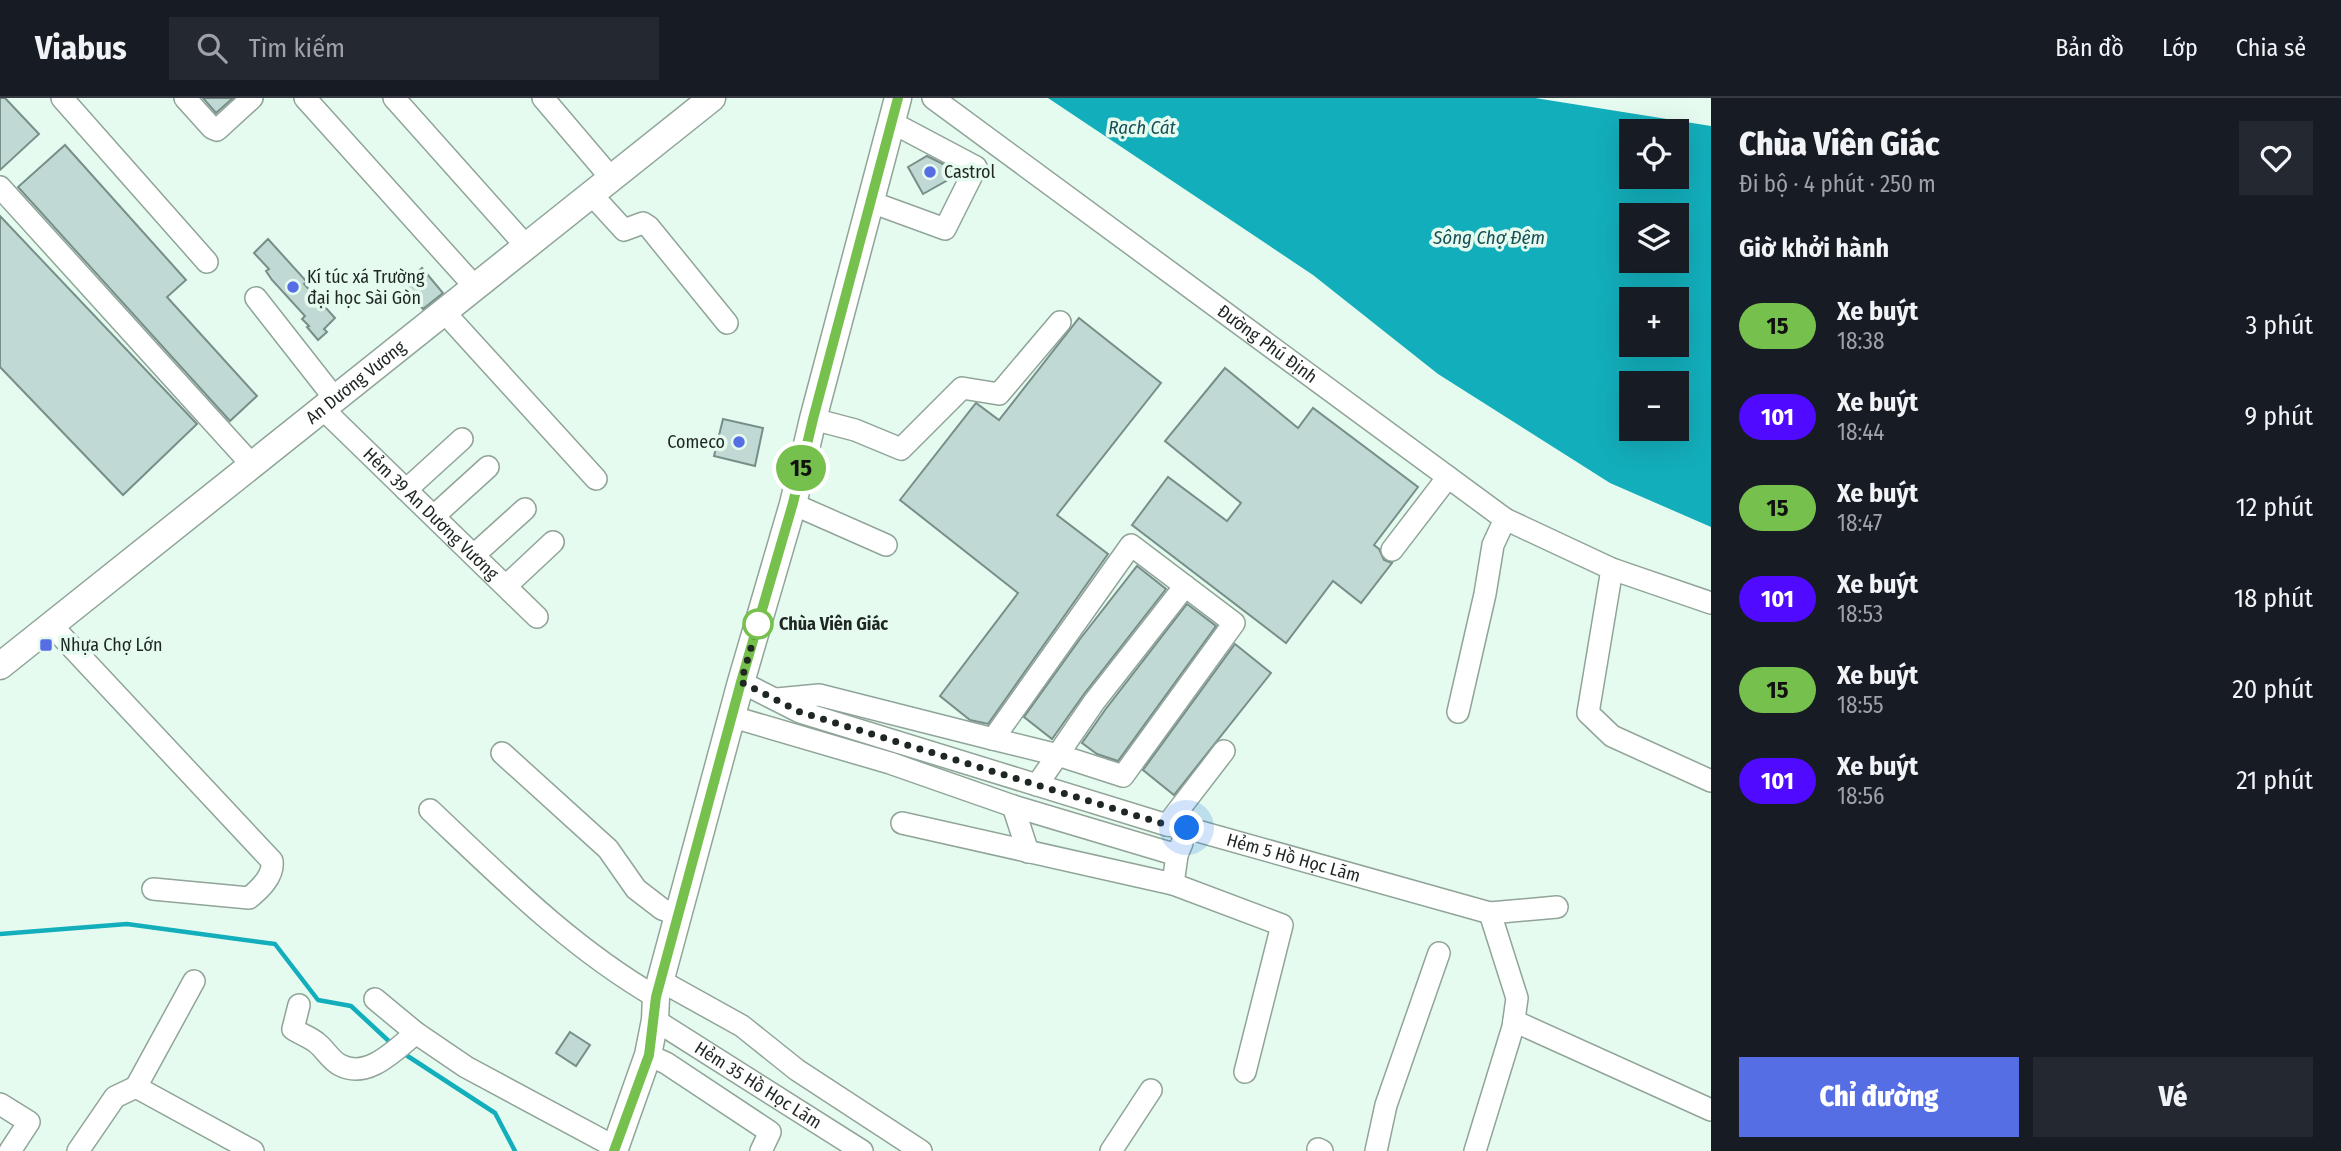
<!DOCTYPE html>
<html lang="vi">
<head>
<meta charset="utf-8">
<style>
  :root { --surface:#171b24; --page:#242831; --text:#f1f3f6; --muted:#9ea1a6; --line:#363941; --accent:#566ee4 }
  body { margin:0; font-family:"Fira Sans Condensed",sans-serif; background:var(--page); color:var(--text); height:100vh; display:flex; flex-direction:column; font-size:26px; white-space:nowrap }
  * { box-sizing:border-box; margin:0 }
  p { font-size:23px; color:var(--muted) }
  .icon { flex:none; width:38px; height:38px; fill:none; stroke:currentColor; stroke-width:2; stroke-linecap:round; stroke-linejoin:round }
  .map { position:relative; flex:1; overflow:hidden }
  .drawer { display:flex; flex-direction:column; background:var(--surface); width:630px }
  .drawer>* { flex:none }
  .badge { padding:0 14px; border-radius:23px; font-size:24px; line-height:46px }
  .buttons { position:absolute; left:1619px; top:21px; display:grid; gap:14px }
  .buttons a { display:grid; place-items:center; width:70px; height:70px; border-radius:0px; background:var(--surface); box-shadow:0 7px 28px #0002; font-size:35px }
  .you { position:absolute; width:35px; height:35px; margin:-18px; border:5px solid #fff; border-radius:50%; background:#1a73e8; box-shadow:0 0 0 10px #1a73e833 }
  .map>.badge { position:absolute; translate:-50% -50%; box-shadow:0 0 0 4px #fff }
  h2 { padding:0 28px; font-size:26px; line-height:63px }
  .round { display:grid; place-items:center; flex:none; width:74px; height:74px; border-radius:0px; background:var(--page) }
  .summary { display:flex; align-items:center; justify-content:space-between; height:119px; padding:0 28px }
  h1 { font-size:33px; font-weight:800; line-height:52px }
  .cta { display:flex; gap:14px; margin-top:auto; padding:14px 28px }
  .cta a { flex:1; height:80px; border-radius:0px; background:var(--accent); color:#fff; font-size:28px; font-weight:800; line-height:80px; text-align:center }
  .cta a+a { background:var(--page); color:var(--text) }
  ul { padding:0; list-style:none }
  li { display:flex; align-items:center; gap:21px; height:91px; padding:0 28px }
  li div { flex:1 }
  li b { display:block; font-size:26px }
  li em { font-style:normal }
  li .badge { min-width:77px; font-weight:700; text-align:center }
  header { display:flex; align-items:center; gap:42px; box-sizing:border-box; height:98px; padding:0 35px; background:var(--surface); border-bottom:2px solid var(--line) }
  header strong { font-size:33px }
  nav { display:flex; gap:38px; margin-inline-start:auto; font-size:24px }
  .search { width:490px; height:63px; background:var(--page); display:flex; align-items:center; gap:18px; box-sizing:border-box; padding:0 24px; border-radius:0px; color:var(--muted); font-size:26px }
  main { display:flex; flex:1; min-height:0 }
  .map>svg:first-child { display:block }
  .water { fill:#13aebb; fill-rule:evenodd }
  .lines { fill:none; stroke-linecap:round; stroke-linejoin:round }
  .stream { stroke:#13aebb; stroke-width:4.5 }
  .building { fill:#c0d9d4; stroke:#778e89; stroke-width:2 }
  .minor-casing { stroke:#90a498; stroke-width:24 }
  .major-casing { stroke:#90a498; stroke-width:29 }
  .minor { stroke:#fff; stroke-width:21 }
  .major { stroke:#fff; stroke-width:26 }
  .line-casing { stroke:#fff; stroke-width:16 }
  .line { stroke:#76c04d; stroke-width:10 }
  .walk { stroke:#1f2723; stroke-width:7; stroke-dasharray:0 12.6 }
  .poi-dot { fill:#566ee4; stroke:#e6fbef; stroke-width:2.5 }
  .stop-dot { fill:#fff; stroke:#76c04d; stroke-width:3.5 }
  .labels { text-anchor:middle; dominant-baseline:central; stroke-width:7; stroke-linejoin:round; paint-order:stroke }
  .poi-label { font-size:18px; fill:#1f2723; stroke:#e6fbef; text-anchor:start }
  .street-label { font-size:18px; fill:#1f2723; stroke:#e6fbef }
  .stop-label { font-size:18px; font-weight:bold; fill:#1f2723; stroke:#e6fbef; text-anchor:start }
  .water-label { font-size:19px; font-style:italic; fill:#164f55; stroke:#e6fbef }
</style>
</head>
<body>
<header>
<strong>Viabus</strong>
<div class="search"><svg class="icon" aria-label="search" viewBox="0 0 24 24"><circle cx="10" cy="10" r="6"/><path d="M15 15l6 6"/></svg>Tìm kiếm</div>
<nav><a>Bản đồ</a><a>Lớp</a><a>Chia sẻ</a></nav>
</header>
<main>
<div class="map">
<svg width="1711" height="1053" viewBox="0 0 1711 1053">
  <rect width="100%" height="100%" fill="#e6fbef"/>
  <path class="water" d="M 1048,0 L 1535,0 L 1711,28 L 1711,429 L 1610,385 L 1438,276 L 1313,177 ZM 1631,33 L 1676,33 L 1676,79 L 1631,79 ZM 1631,117 L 1676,117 L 1676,163 L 1631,163 ZM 1631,201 L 1676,201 L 1676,247 L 1631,247 ZM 1631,285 L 1676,285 L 1676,331 L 1631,331 Z"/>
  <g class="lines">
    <g class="stream">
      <path d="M 0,836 L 127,826 L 275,846 L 318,902 L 351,908 L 393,947"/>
      <path d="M 403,955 L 495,1015 L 515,1053"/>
    </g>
  </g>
  <g class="building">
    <path d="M 0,0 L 5,0 L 39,36 L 0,72 Z"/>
    <path d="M 203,0 L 233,0 L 216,15 Z"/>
    <path d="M 65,47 L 186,182 L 167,199 L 257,298 L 230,323 L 18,89 Z"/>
    <path d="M 927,58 L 947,68 L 953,79 L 923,96 L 908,69 Z"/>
    <path d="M 0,118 L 197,326 L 123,397 L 0,269 Z"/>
    <path d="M 268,141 L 307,184 L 304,186 L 335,220 L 324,231 L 327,234 L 318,242 L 307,229 L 309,228 L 302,221 L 305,218 L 272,182 L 266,173 L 269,171 L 254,155 Z"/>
    <path d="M 422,170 L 443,195 L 423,211 L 403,187 Z"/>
    <path d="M 1079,220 L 1161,285 L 1057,417 L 1108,456 L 988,626 L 970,622 L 940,598 L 1018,495 L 900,402 L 976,305 L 999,322 Z"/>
    <path d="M 1225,270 L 1298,330 L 1313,310 L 1418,389 L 1374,447 L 1379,451 L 1384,462 L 1392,465 L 1361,505 L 1333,483 L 1286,545 L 1132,427 L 1168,379 L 1227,423 L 1241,405 L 1165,343 Z"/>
    <path d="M 723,321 L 763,330 L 755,368 L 714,358 Z"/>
    <path d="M 1137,468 L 1166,491 L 1084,596 L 1052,641 L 1024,619 L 1080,541 Z"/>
    <path d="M 1187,506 L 1216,528 L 1118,663 L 1097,656 L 1082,645 L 1105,612 Z"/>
    <path d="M 1235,546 L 1271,575 L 1174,697 L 1143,672 Z"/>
    <path d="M 570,934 L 590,947 L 576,968 L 556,955 Z"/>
  </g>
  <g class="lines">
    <defs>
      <g id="minor">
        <path d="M 62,0 L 207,164"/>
        <path d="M 185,0 L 212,30 L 217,32 L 252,0"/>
        <path d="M 305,0 L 476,190"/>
        <path d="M 394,0 L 527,149"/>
        <path d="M 543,0 L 612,81"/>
        <path id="s1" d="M 933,0 L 1505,421 L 1612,471 L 1711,505"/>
        <path d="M 0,89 L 253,368"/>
        <path d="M 592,97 L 624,132 L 643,125 L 649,129 L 727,225"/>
        <path d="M 871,104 L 945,131 L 976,69 L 891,24"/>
        <path d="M 256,200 L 336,302"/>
        <path d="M 445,215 L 596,381"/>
        <path id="s2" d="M 324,312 L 537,519"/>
        <path d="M 813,321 L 855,332 L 901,351 L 962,290 L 999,296 L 1060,224"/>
        <path d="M 406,392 L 462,341"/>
        <path d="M 793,406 L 886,447"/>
        <path d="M 434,418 L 488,369"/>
        <path d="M 1131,447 L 1234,525 L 1123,678 L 1058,657 L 993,641 Z"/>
        <path d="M 1392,452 L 1448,379"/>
        <path d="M 474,457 L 525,411"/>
        <path d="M 1612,471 L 1588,615 L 1612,638 L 1711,683"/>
        <path d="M 506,488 L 553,444"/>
        <path d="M 52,528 L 272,763 C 274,778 260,791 249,800 L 153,791"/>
        <path id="s3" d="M 741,584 L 800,614 L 1167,727 L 1187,730 L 1490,815 L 1557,809"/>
        <path d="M 777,601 L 819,597 L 993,641"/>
        <path d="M 1458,614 L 1485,496 L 1493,447 L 1505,421"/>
        <path d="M 733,619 L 890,665 L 1013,708 L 1177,757"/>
        <path d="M 502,655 L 608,751 L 636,791 L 662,811 L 678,817"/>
        <path d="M 1037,687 L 1094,604 L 1185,488"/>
        <path d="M 1013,708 L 1028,754"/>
        <path d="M 430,712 C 502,780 570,849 656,899"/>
        <path d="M 902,725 L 1173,786"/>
        <path d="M 1167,727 L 1224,653"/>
        <path d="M 1182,745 L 1177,757 L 1173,786 L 1282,827 L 1245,974"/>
        <path d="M 661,883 L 742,928 L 797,972 L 921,1053"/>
        <path d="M 375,901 L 416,935"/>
        <path d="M 299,907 L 293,931 C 300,936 310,939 317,945 C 325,951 330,962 340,967 C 368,982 396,951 416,935 L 466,969 L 615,1049"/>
        <path id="s4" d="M 655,922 L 862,1053"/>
        <path d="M 1514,923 L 1711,1012"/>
        <path d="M 648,957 L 666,965 L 770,1034 L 761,1053"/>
        <path d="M 136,989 L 194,883"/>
        <path d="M 0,1006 L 29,1024 L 10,1053"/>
        <path d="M 1318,1051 L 1322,1053"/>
        <path d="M 78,1053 L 115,999 L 136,989 L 253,1053"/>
        <path d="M 1111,1053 L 1151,992"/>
        <path d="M 1376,1053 L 1386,1007 L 1439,855"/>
        <path d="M 1475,1053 L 1513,929 L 1517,900 L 1490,815"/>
      </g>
      <g id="major">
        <path id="s5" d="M 0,568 L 712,0"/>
        <path d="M 614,1053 L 648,957 L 655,922 L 656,899 L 741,584 L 793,406 L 813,321 L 898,0"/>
      </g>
    </defs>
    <use href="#minor" class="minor-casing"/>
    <use href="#major" class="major-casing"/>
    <use href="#minor" class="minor"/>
    <use href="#major" class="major"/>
  </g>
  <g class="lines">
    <defs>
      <path id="line" d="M 614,1053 L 649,957 L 656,899 L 741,584 L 793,405 L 813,321 L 898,0"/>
    </defs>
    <use href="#line" class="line-casing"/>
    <use href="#line" class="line"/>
    <path class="walk" d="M 758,526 L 741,584 L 800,614 L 1167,727 L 1187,730"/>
  </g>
  <g class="poi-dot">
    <circle cx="930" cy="74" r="7"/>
    <circle cx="293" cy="189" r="7"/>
    <circle cx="739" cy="344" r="7"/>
    <rect x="39" y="540" width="14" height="14" rx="3.5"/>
  </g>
  <circle class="stop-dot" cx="758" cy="526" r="14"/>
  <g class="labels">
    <g class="poi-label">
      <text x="944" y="74">Castrol</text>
      <text x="307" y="179">Kí túc xá Trường<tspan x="307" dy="21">đại học Sài Gòn</tspan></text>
      <text x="725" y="344" text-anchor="end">Comeco</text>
      <text x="60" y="547">Nhựa Chợ Lớn</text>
    </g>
    <g class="street-label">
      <text stroke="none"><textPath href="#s1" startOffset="415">Đường Phú Định</textPath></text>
      <text stroke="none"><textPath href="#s5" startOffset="455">An Dương Vương</textPath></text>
      <text stroke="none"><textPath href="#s2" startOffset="149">Hẻm 39 An Dương Vương</textPath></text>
      <text stroke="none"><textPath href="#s3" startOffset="581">Hẻm 5 Hồ Học Lãm</textPath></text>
      <text stroke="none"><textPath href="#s4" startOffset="122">Hẻm 35 Hồ Học Lãm</textPath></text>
    </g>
    <g class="stop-label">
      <text x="779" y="526">Chùa Viên Giác</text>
    </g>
    <g class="water-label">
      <text x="1142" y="29">Rạch Cát</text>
      <text x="1489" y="139">Sông Chợ Đệm</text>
    </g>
  </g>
</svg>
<div class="buttons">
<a><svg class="icon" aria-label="locate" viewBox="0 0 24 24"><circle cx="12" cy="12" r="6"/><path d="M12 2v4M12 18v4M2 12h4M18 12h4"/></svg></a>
<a><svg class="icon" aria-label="layers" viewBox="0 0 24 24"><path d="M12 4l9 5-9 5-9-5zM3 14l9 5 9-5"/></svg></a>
<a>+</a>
<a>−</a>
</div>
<div class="you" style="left:1187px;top:730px"></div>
<b class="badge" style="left:801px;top:370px;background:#76c04d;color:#111">15</b>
</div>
<section class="drawer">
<div class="summary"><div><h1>Chùa Viên Giác</h1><p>Đi bộ · 4 phút · 250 m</p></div><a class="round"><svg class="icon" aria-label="heart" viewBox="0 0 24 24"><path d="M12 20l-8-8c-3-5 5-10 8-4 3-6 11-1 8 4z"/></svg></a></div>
<h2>Giờ khởi hành</h2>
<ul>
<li><span class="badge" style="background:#76c04d;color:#111">15</span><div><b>Xe buýt</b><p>18:38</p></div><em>3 phút</em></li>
<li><span class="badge" style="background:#4f0aff;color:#fff">101</span><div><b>Xe buýt</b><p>18:44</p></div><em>9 phút</em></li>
<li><span class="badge" style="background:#76c04d;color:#111">15</span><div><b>Xe buýt</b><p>18:47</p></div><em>12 phút</em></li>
<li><span class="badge" style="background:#4f0aff;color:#fff">101</span><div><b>Xe buýt</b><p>18:53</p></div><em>18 phút</em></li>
<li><span class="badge" style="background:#76c04d;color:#111">15</span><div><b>Xe buýt</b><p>18:55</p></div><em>20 phút</em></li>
<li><span class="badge" style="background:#4f0aff;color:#fff">101</span><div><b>Xe buýt</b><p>18:56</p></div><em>21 phút</em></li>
</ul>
<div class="cta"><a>Chỉ đường</a><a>Vé</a></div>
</section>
</main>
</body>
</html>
